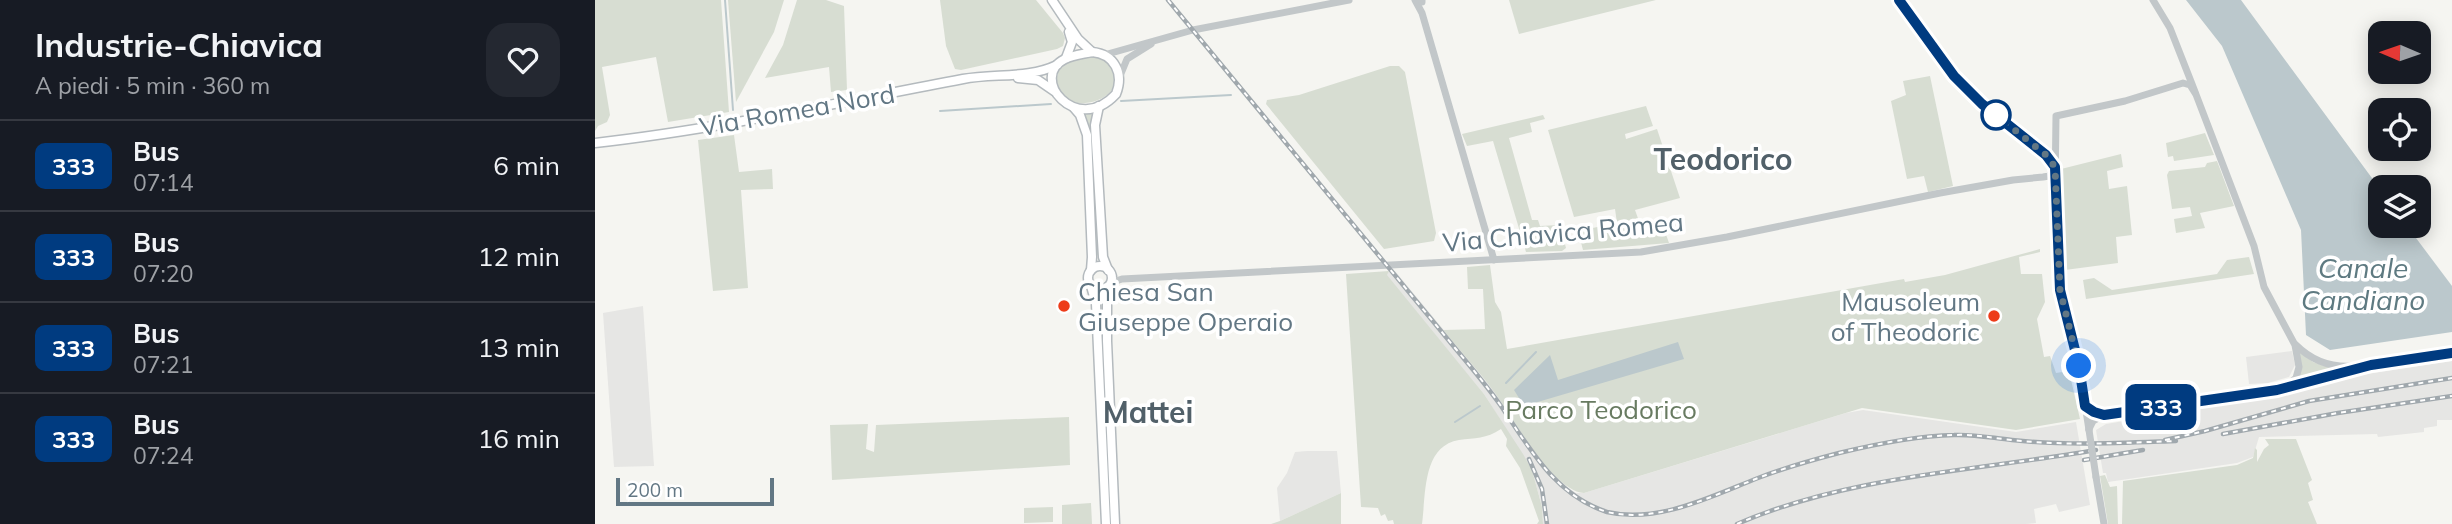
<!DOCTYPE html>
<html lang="it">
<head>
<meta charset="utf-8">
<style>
  :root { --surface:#171b24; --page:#242831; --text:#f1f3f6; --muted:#9ea1a6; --line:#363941 }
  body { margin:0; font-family:Mulish,sans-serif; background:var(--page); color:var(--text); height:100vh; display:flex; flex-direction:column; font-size:26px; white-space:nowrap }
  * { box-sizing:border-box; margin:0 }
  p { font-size:23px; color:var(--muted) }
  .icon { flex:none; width:38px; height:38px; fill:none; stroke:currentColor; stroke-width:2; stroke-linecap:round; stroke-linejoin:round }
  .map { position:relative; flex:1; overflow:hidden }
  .panel { display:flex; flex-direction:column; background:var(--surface); width:595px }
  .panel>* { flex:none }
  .badge { padding:0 14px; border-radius:10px; font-size:24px; line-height:46px }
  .needle { width:46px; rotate:272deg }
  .controls { position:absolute; left:1773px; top:21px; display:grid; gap:14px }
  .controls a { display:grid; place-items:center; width:63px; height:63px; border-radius:14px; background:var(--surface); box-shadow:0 4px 18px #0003; font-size:35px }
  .scale { position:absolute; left:21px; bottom:18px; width:158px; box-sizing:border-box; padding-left:7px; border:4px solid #627784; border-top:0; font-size:19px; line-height:24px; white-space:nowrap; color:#627784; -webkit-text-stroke:5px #fff; paint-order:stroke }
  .you { position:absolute; width:35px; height:35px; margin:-18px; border:5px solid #fff; border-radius:50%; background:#1a73e8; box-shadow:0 0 0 10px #1a73e833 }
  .map>.badge { position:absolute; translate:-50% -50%; box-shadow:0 0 0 4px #fff }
  .round { display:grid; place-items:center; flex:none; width:74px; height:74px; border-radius:21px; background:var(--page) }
  .headline { display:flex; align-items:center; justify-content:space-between; height:119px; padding:0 35px }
  h1 { font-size:33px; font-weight:700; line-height:52px }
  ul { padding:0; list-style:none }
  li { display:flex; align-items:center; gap:21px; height:91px; padding:0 35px; border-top:2px solid var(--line) }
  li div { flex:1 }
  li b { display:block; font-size:26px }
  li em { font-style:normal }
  li .badge { min-width:77px; font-weight:700; text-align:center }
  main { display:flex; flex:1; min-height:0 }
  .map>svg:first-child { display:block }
  .built { fill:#e6e6e4 }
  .green { fill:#d7ddd2 }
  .water { fill:#bbc8cc }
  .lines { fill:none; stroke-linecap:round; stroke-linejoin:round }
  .stream { stroke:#bbc8cc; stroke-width:2 }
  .secondary-casing { stroke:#b4babe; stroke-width:11 }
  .tertiary { stroke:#c2c7c9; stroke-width:7 }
  .secondary { stroke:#fff; stroke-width:8 }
  .rail-casing { stroke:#a0a8ad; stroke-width:4.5 }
  .rail { stroke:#fff; stroke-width:2; stroke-dasharray:5; stroke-linecap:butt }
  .tertiary-bridge { stroke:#c2c7c9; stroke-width:7 }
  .line-casing { stroke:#fff; stroke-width:16 }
  .line { stroke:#003b80; stroke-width:10 }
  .walk { stroke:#627784; stroke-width:7; stroke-dasharray:0 12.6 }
  .stop-dot { fill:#fff; stroke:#003b80; stroke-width:3.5 }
  .poi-dot { fill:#ed3c19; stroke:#fff; stroke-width:2.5 }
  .labels { text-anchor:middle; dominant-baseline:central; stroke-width:7; stroke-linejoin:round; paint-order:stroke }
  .street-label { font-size:26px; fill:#627784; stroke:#fff }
  .poi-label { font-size:26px; fill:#627784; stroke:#fff; text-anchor:start }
  .park-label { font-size:26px; fill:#687b61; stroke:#fff }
  .water-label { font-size:28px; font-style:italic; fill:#5e7a81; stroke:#fff }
  .quarter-label { font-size:30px; font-weight:bold; fill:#516069; stroke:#fff }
</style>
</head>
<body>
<main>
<section class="panel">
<div class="headline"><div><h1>Industrie-Chiavica</h1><p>A piedi · 5 min · 360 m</p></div><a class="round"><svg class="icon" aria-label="heart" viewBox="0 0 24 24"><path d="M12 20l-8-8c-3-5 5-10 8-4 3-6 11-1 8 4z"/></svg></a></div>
<ul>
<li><span class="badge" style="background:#003b80;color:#fff">333</span><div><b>Bus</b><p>07:14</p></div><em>6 min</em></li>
<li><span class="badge" style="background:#003b80;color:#fff">333</span><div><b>Bus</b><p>07:20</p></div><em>12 min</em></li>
<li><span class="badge" style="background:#003b80;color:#fff">333</span><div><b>Bus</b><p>07:21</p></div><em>13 min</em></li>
<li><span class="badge" style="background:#003b80;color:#fff">333</span><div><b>Bus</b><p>07:24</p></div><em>16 min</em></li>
</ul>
</section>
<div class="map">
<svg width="1857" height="524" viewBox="0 0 1857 524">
  <rect width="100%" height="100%" fill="#f5f5f1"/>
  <g class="built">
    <path d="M 794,271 L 800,271 L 900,392 L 954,468 L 972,487 L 981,493 L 989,493 L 1251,413 L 1268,410 L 1421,432 L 1481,422 L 1495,505 L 1464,512 L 1461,504 L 1439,509 L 1441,523 L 1431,524 L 948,524 L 947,507 L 937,470 L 889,394 L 791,275 Z"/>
    <path d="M 48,306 L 59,466 L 19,467 L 8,313 Z"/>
    <path d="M 1697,351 L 1700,365 L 1694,377 L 1673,383 L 1654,384 L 1651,357 Z"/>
    <path d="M 1857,361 L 1857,420 L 1842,420 L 1842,426 L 1829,428 L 1829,432 L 1783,437 L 1782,434 L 1664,437 L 1658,457 L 1642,463 L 1513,482 L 1511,473 L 1508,473 L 1501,430 L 1511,424 L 1608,408 L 1759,376 Z"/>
    <path d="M 712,451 L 742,451 L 746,493 L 685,521 L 682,488 L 692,473 L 700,452 Z"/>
  </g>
  <g class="green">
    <path d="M 0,0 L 126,0 L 134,112 L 73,122 L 61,57 L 7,67 L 15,115 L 12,122 L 3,126 L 0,131 Z"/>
    <path d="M 133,0 L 189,0 L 179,32 L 141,102 Z"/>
    <path d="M 202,0 L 231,0 L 249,6 L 252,90 L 236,92 L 234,67 L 170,78 L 188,45 Z"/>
    <path d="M 345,0 L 441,0 L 468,33 L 470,38 L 468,46 L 462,49 L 366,70 L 360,69 L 351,46 Z"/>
    <path d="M 914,0 L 1061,0 L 924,34 Z"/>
    <path d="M 493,56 C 502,56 511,57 517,66 C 542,104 446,125 464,69 L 475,60 Z"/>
    <path d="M 795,66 L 804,66 L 810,72 L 841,233 L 839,241 L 789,249 L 671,104 L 672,100 L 704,95 Z"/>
    <path d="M 1335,76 L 1358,186 L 1333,192 L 1329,176 L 1312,179 L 1296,101 L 1311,95 L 1308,81 Z"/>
    <path d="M 1051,106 L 1058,126 L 1030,134 L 1031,139 L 1062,129 L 1085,198 L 1040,210 L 1045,224 L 1066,220 L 1074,243 L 988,250 L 983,231 L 1022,223 L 1020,209 L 979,217 L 953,130 Z"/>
    <path d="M 498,109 L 504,255 L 500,256 L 494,133 L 483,111 Z"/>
    <path d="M 948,115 L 950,119 L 935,123 L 937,132 L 914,138 L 937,220 L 943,220 L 945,226 L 965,225 L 971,248 L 967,251 L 931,252 L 898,141 L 872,146 L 867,134 Z"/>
    <path d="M 1610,133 L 1619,155 L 1579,161 L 1578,156 L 1573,157 L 1571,143 Z"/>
    <path d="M 139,135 L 144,172 L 177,169 L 178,189 L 146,190 L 153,288 L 118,291 L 103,140 Z"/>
    <path d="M 1526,154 L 1528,167 L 1512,171 L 1514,189 L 1532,186 L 1537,235 L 1521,237 L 1523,263 L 1470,270 L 1466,169 Z"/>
    <path d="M 1622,161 L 1639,206 L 1605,213 L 1610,228 L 1581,233 L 1579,219 L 1597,216 L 1595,207 L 1577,209 L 1572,175 L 1574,171 L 1610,167 L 1612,163 Z"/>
    <path d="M 1445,249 L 1445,252 L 1424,257 L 1426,274 L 1447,274 L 1450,302 L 1442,319 L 1449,357 L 1455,356 L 1461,373 L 1474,371 L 1485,419 L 1421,430 L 1267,408 L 989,493 C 958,491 918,418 900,393 C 884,371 865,351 848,330 L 890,329 L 888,289 L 873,289 L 872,267 L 895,265 L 900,302 L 906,312 L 912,349 L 1309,279 L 1310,282 L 1350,275 Z"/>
    <path d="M 1654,257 L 1659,274 L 1491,299 L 1488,280 L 1499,278 L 1517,290 L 1622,274 L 1632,260 Z"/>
    <path d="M 794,271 L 792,275 L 889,394 L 928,454 L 937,470 L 947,507 L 948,524 L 942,524 L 944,521 L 925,468 L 911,446 L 912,439 L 906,429 C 891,439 880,438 864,440 C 827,446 831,495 827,524 L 799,524 L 798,520 L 793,521 L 790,514 L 786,516 L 783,508 L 766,507 L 751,274 Z"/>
    <path d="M 1704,352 L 1718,362 L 1739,369 L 1703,380 L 1706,367 Z"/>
    <path d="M 474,417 L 475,465 L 237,480 L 235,425 L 273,424 L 271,449 L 279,452 L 281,425 Z"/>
    <path d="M 1670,439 L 1701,439 L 1717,480 L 1713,483 L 1718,500 L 1713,502 L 1722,524 L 1527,524 L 1528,481 L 1642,465 L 1658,458 L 1660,448 L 1662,450 L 1662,462 L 1669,449 L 1674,445 Z"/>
    <path d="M 1510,475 L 1515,487 L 1522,486 L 1523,524 L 1513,524 L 1505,476 Z"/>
    <path d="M 746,493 L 746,524 L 676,524 L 685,521 Z"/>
    <path d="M 496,503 L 497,524 L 467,524 L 467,505 Z"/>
    <path d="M 458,507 L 458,522 L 429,523 L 429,508 Z"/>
  </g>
  <g class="water">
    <path d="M 1591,0 L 1646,0 L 1785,189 L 1785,226 L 1812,226 L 1857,286 L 1857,332 L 1735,350 L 1711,335 L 1706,230 L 1627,46 Z"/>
    <path d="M 1083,342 L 1089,359 L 929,406 L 919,390 L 955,355 L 963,380 Z"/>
  </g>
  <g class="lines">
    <g class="stream">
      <path d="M 130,0 L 138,110"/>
      <path d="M 526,101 L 636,95"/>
      <path d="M 345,111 L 456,104"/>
      <path d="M 911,383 L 941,352"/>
      <path d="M 860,422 L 885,406"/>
    </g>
    <defs>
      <g id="secondary">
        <path d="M 457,0 L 483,39 L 497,52"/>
        <path d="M 497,52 C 520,54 529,74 521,94 C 481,137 433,77 470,59 C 478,55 489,54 497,52 Z"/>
        <path d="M 471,58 L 477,42 L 474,32"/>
        <path d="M 423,78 L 443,80 L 459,91"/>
        <path d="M 504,106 L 500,125 L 508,257 L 513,270"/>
        <path d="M 479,108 L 485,115 L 492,135 L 497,257 L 496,270"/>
        <path d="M 0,143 C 124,129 246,102 368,79 C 399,73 433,79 462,65"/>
        <circle cx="505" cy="278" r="12"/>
        <path d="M 496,286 L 501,304 L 511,524"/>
        <path d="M 512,287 L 512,341 L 520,524"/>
      </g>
    </defs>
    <use href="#secondary" class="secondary-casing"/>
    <g class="tertiary">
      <path d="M 820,0 L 827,13 L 899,260"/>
      <path d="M 1304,0 L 1359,76 L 1387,104 L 1451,155 L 1460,167"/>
      <path d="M 1558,0 L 1575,28 L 1597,84 L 1659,246 L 1669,287 L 1700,345 L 1704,367 L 1701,378 L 1694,384 L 1672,391"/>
      <path d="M 827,2 L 827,0"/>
      <path d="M 509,55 L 598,30 L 754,0"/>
      <path d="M 525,76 L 532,59 L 556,44"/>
      <path d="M 515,283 L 527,279 L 1046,252 L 1132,237 L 1345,193 L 1418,180 L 1448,177 L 1454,176 L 1460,167"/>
      <path d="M 1701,345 C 1717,361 1737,368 1760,366"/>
      <path d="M 1695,387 L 1776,365 L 1857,353"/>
      <path d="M 1494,429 L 1498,421 L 1509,415 L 1677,391"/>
      <path d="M 1494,430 L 1484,366 L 1465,290 L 1460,191 L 1461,116 L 1530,101 L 1588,83 L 1595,85 L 1600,93"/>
      <path d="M 1501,477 L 1509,524"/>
    </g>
    <use href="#secondary" class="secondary"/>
    <defs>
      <g id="rail">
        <path d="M 573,0 L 860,348 C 876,367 892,386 906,406 C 935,449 960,495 1012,512 C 1063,524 1117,496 1163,478 C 1189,468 1217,460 1244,453 C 1281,444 1321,436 1359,435 C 1379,434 1397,438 1417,440 C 1471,446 1526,443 1581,441"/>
        <path d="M 1628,434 L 1743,413 L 1857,396"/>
        <path d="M 1570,440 L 1610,431 L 1714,401 L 1857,378"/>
        <path d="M 934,459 L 947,489 L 952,524"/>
        <path d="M 1489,460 L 1548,450"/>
        <path d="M 1142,524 C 1256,475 1380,471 1501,450"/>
      </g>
    </defs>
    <use href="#rail" class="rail-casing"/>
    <use href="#rail" class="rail"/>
    <path class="tertiary-bridge" d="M 1494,430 L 1501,477"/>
  </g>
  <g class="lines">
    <defs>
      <path id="line" d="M 1304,0 L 1359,76 L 1387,104 L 1451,155 L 1460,167 L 1465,290 L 1484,366 L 1490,406 L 1499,412 L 1509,415 L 1682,390 L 1776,365 L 1857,353"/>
    </defs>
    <use href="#line" class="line-casing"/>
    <use href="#line" class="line"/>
    <path class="walk" d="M 1401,115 L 1451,155 L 1460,167 L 1465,290 L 1484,366"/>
  </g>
  <circle class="stop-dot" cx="1401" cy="115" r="14"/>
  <g class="poi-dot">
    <circle cx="469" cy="306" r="7"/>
    <circle cx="1399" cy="316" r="7"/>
  </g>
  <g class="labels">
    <g class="street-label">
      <text transform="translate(202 110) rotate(-10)">Via Romea Nord</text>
      <text transform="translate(968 232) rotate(-5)">Via Chiavica Romea</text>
    </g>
    <g class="poi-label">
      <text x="483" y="291">Chiesa San<tspan x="483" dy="30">Giuseppe Operaio</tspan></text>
      <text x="1385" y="301" text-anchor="end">Mausoleum<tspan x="1385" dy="30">of Theodoric</tspan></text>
    </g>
    <g class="park-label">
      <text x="1006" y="409">Parco Teodorico</text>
    </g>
    <g class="water-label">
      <text x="1768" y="267">Canale<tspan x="1768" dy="32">Candiano</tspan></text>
    </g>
    <g class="quarter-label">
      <text x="1128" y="159">Teodorico</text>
      <text x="553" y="412">Mattei</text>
    </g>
  </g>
</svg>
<div class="controls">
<a><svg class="needle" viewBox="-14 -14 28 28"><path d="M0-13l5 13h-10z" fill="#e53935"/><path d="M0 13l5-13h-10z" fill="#9ea1a6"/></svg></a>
<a><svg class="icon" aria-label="locate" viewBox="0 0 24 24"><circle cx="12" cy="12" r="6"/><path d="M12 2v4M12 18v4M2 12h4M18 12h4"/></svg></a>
<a><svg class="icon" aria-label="layers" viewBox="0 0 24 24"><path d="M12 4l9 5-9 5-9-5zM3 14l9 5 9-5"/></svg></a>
</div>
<div class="scale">200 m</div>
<div class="you" style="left:1484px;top:366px"></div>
<b class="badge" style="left:1566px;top:407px;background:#003b80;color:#fff">333</b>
</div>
</main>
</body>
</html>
